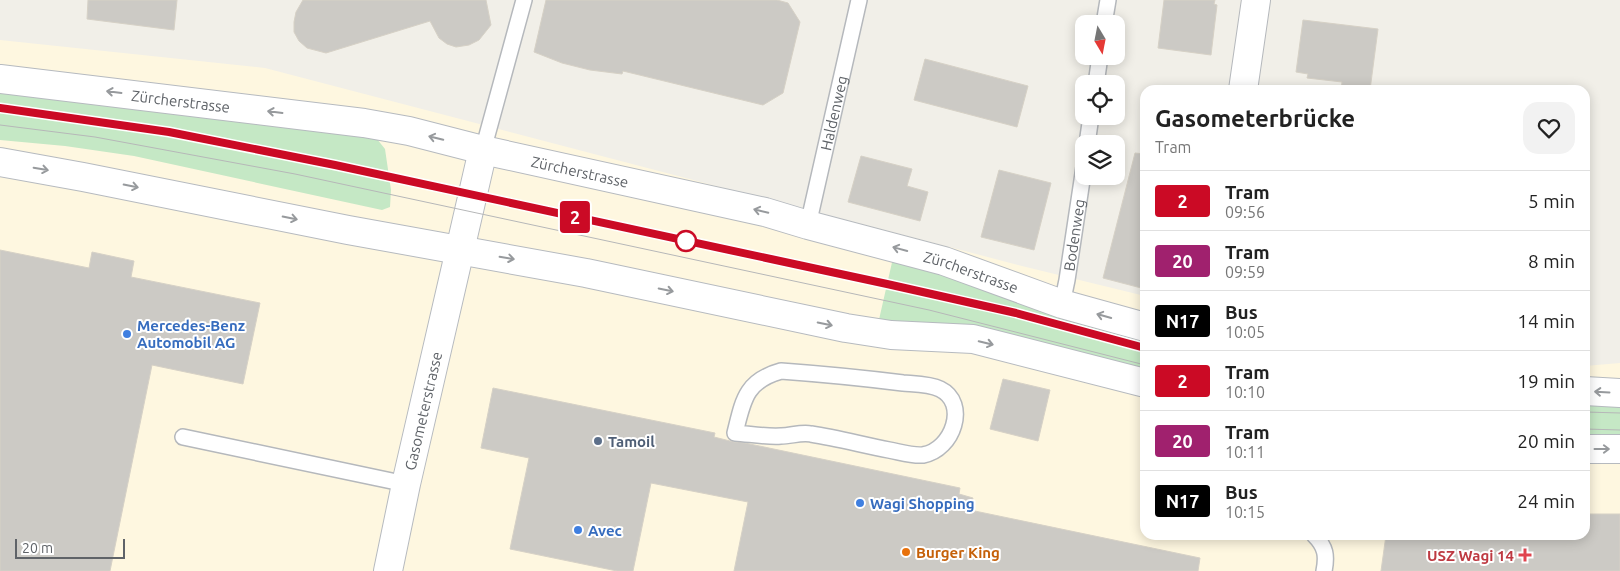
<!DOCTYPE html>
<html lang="en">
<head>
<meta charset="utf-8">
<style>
  :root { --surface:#fff; --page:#f2f2f2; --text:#222; --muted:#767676; --line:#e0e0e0 }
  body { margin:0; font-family:Ubuntu,sans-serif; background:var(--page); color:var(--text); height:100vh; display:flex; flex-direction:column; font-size:19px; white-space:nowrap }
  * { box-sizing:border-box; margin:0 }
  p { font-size:16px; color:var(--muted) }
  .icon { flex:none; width:28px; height:28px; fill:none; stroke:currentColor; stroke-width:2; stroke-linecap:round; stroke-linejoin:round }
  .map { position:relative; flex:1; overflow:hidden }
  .side { position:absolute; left:1140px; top:85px; width:450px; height:455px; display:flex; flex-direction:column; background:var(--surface); border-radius:15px; box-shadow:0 2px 12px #0003 }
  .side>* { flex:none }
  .badge { padding:0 10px; border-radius:4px; font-size:18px; line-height:32px }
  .needle { width:32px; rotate:170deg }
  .tools { position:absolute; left:1075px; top:15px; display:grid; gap:10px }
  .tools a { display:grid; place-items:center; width:50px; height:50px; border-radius:10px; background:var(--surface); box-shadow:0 2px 12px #0003; font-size:25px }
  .scale { position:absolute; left:15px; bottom:12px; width:110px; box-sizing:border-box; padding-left:5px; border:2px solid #5f6368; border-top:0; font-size:14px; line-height:18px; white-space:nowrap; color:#5f6368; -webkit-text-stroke:4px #fff; paint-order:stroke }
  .map>.badge { position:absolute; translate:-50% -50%; box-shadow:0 0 0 2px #fff }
  .round { display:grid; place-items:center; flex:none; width:52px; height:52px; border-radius:15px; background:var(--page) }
  .head { display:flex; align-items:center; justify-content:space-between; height:85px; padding:0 15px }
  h1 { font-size:24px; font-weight:600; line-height:38px }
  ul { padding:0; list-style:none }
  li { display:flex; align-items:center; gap:15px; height:60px; padding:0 15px; border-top:1px solid var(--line) }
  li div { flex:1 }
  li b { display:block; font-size:19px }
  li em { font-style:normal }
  li .badge { min-width:55px; font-weight:700; text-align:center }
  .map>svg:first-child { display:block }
  .commercial { fill:#fef7e0 }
  .green { fill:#c5e8c5 }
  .building { fill:#cccac5; stroke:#d6d1c6 }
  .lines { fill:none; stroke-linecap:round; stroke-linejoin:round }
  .lane-casing { stroke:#b5b8bc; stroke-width:18 }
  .street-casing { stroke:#b5b8bc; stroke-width:30 }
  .secondary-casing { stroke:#b6babf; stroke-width:30 }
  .lane { stroke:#fff; stroke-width:15 }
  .street { stroke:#fff; stroke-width:28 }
  .secondary { stroke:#fff; stroke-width:28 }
  .tram { stroke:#b6b7b8; stroke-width:1 }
  .oneway { stroke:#979a9d }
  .line-casing { stroke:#fff; stroke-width:11 }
  .line { stroke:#cb0a25; stroke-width:8 }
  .stop-dot { fill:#fff; stroke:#cb0a25; stroke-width:2.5 }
  .shop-dot { fill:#3f7fe0; stroke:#fff; stroke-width:2 }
  .service-dot { fill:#5c6f8a; stroke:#fff; stroke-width:2 }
  .food-dot { fill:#e8710a; stroke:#fff; stroke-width:2 }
  .health-dot { fill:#e0444e; stroke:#fff; stroke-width:2 }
  .labels { text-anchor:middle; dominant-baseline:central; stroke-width:4; stroke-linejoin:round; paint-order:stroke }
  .street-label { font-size:15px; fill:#5f6368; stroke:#fff }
  .shop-label { font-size:15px; font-weight:bold; fill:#366cbe; stroke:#fff; text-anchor:start }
  .service-label { font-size:15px; font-weight:bold; fill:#4e5e75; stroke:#fff; text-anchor:start }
  .food-label { font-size:15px; font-weight:bold; fill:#c56008; stroke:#fff; text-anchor:start }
  .health-label { font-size:15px; font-weight:bold; fill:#be3a42; stroke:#fff; text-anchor:end }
</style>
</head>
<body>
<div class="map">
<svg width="1620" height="571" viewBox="0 0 1620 571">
  <rect width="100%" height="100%" fill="#f1efe8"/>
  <path class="commercial" d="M 0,40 L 265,68 L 1026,267 L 1145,296 L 1145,535 L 1585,535 L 1585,366 L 1620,363 L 1620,571 L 0,571 Z"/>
  <g class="green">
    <path d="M 0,92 L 326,129 L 377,139 L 385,149 L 391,190 L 390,207 L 382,210 L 134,156 L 65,146 L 0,140 Z"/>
    <path d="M 893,258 L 1031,304 L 1145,338 L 1145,375 L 878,324 Z"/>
    <path d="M 1585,404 L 1620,405 L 1620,440 L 1585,439 Z"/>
  </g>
  <g class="building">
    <path d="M 88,0 L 177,0 L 174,30 L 87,19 Z"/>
    <path d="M 303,0 L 486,0 L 491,25 L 479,40 L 469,45 L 456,47 L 447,44 L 439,38 L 430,21 L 326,53 L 307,48 L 299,41 L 294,32 L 294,22 L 296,12 Z"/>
    <path d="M 546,0 L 777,0 L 788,3 L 800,22 L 783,93 L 763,105 L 623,71 L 622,74 L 590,70 L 562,63 L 534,52 Z"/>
    <path d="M 1164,0 L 1215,0 L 1214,4 L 1217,5 L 1211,55 L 1158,48 Z"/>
    <path d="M 1303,20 L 1378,29 L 1370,90 L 1341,90 L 1342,82 L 1307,78 L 1308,74 L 1296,72 Z"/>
    <path d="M 925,59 L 1028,86 L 1017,127 L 914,100 Z"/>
    <path d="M 1135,153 L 1145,154 L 1145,289 L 1103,278 Z"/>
    <path d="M 861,156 L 912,169 L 907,186 L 928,192 L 920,221 L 848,202 Z"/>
    <path d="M 999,170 L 1051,183 L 1034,250 L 981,237 Z"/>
    <path d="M 0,250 L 89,268 L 92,252 L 134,261 L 131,277 L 260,303 L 243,384 L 152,365 L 110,571 L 0,571 Z"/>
    <path d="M 1003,379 L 1050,390 L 1038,441 L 990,429 Z"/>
    <path d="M 493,388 L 715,433 L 714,437 L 734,442 L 745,443 L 960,488 L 959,494 L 973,498 L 970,510 L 1200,558 L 1198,571 L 734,571 L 748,502 L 651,483 L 633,571 L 617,571 L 510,549 L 529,458 L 481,448 Z"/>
    <path d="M 1585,514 L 1620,514 L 1620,571 L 1381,571 L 1386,535 L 1585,535 Z"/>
  </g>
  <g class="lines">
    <defs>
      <g id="lane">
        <path d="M 1104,24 L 1108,0"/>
        <path d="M 1096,84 L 1100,56"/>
        <path d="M 1087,144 L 1091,116"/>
        <path d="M 483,150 L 524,0"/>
        <path id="s1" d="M 808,225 L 859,0"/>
        <path id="s2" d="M 1062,304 L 1067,280 L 1084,167"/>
        <path d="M 781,371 C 822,374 863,378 903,383 C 914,384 930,384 940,389 C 969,403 953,450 923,455 C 912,456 900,452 889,450 C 863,445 837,438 811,434 C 801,432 791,436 781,436 C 766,437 750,434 735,433 C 743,401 745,381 781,371 Z"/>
        <path d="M 183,437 L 406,484"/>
        <path d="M 1314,535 C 1326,547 1327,556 1324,571"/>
      </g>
      <path id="street" d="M 1243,90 L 1256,0"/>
      <g id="secondary">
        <path id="s3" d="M 0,79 L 364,123 L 409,131 L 483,150 L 765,212 L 808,225 L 944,261 L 1062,304 L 1145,327"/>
        <path d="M 0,162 L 83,177 L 348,230 L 586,273 L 846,328 L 891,335 L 973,339 L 1145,383"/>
        <path d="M 1585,391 L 1620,393"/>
        <path d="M 1585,449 L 1620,449"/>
        <path id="s4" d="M 388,571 L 406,484 L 483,150"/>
      </g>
    </defs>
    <use href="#lane" class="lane-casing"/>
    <use href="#street" class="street-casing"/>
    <use href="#secondary" class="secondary-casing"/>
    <use href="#lane" class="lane"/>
    <use href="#street" class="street"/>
    <use href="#secondary" class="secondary"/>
    <g class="tram">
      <path d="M 0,108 L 169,132 L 296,156 L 887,284 L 1016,313 L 1145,348"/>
      <path d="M 0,125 L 95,137 L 295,174 L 929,310 L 1145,365"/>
      <path d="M 1585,412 L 1620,413"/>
      <path d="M 1585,429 L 1620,430"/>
    </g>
  </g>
  <defs><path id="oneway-shaft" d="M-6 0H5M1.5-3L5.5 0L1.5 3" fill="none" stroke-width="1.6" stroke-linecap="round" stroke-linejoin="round" transform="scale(1.25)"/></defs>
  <g class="oneway">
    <use href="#oneway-shaft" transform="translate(114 92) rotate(-173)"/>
    <use href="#oneway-shaft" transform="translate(275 112) rotate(-173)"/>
    <use href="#oneway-shaft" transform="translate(436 138) rotate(-166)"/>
    <use href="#oneway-shaft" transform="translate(41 169) rotate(10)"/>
    <use href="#oneway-shaft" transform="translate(131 186) rotate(11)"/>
    <use href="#oneway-shaft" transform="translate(761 211) rotate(-166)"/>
    <use href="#oneway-shaft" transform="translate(290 218) rotate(11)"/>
    <use href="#oneway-shaft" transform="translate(900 249) rotate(-165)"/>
    <use href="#oneway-shaft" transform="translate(507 258) rotate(9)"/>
    <use href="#oneway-shaft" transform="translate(666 290) rotate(12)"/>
    <use href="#oneway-shaft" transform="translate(1104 316) rotate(-164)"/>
    <use href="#oneway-shaft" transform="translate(825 324) rotate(12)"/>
    <use href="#oneway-shaft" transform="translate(986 343) rotate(13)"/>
    <use href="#oneway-shaft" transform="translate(1602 392) rotate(-177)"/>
    <use href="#oneway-shaft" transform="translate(1602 449)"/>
  </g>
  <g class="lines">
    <defs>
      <path id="line" d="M 0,108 L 169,132 L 335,165 L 887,284 L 1016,313 L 1145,348"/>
    </defs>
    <use href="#line" class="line-casing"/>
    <use href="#line" class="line"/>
  </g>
  <circle class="stop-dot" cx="686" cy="241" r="10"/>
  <g class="shop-dot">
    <circle cx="127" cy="334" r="5"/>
    <circle cx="860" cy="503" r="5"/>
    <circle cx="578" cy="530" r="5"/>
  </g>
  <circle class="service-dot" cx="598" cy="441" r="5"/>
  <circle class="food-dot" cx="906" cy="552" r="5"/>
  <path class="health-dot" d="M1522.5 547.5h5v5h5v5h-5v5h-5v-5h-5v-5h5z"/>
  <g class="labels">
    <g class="street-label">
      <text stroke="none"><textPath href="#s3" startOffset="182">Zürcherstrasse</textPath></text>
      <text stroke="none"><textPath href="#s1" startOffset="115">Haldenweg</textPath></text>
      <text stroke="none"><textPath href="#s3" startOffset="588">Zürcherstrasse</textPath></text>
      <text stroke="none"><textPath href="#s2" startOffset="70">Bodenweg</textPath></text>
      <text stroke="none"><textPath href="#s3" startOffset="992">Zürcherstrasse</textPath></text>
      <text stroke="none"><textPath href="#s4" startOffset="164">Gasometerstrasse</textPath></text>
    </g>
    <g class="shop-label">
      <text x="137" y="325">Mercedes-Benz<tspan x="137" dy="17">Automobil AG</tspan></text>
      <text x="870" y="503">Wagi Shopping</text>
      <text x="588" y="530">Avec</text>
    </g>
    <g class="service-label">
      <text x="608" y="441">Tamoil</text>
    </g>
    <g class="food-label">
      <text x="916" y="552">Burger King</text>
    </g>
    <g class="health-label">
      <text x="1514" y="555">USZ Wagi 14</text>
    </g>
  </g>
</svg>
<div class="tools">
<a><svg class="needle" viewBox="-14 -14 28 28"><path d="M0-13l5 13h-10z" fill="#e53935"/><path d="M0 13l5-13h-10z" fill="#767676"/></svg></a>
<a><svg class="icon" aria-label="locate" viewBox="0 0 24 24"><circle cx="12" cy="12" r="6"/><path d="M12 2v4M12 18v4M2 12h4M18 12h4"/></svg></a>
<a><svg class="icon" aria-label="layers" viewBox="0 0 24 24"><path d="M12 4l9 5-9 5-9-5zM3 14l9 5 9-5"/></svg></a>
</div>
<div class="scale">20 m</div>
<b class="badge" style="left:575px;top:217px;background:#cb0a25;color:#fff">2</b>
<section class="side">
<div class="head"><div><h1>Gasometerbrücke</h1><p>Tram</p></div><a class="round"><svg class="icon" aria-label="heart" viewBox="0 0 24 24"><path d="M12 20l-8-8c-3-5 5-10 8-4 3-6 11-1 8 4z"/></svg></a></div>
<ul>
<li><span class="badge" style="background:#cb0a25;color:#fff">2</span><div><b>Tram</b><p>09:56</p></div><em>5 min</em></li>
<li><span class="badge" style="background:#a0216e;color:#fff">20</span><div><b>Tram</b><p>09:59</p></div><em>8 min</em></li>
<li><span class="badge" style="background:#000;color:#fff">N17</span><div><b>Bus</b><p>10:05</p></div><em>14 min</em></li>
<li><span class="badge" style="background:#cb0a25;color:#fff">2</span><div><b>Tram</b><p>10:10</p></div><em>19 min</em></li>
<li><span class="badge" style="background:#a0216e;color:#fff">20</span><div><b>Tram</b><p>10:11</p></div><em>20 min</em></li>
<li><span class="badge" style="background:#000;color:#fff">N17</span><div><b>Bus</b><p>10:15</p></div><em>24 min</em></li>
</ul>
</section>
</div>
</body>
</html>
